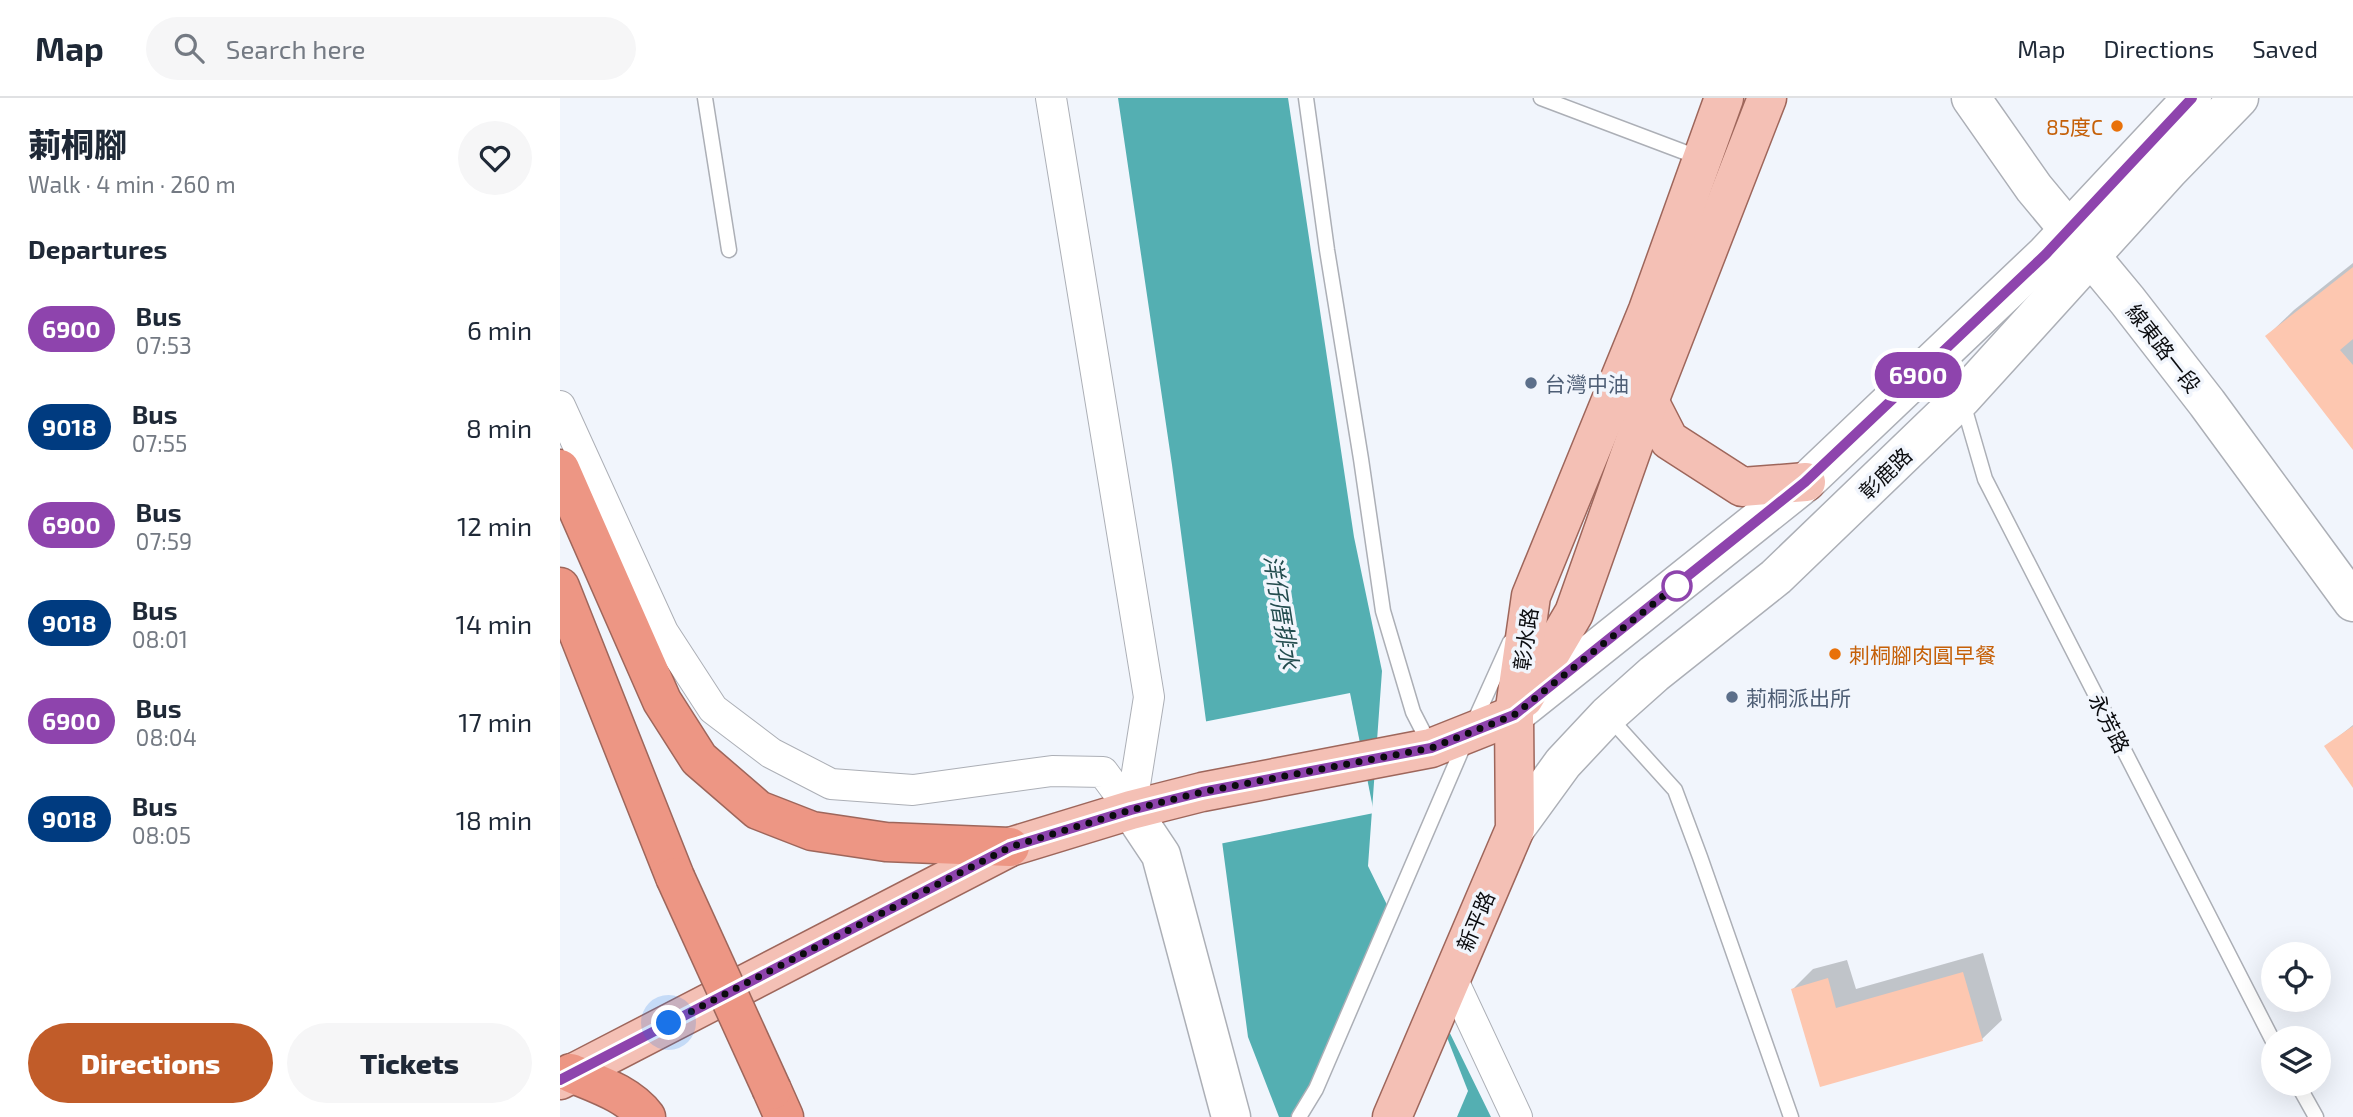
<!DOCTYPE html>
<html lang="en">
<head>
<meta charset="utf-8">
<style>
  :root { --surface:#fff; --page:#f6f6f7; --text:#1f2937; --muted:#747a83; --line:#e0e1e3; --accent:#c15c29 }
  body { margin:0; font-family:"Exo 2","Noto Sans TC",sans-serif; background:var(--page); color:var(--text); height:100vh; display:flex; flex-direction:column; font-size:26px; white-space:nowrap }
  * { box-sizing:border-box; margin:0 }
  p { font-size:23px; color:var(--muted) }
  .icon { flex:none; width:38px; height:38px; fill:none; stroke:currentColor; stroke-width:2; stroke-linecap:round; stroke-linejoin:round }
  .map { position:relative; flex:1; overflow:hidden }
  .sheet { display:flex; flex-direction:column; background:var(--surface); width:560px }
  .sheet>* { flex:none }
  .badge { padding:0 14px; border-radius:23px; font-size:24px; line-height:46px }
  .buttons { position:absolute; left:1701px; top:844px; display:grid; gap:14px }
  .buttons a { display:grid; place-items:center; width:70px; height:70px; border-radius:50%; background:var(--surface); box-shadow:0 7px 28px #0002; font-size:35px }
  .you { position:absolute; width:35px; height:35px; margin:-18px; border:5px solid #fff; border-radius:50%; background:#1a73e8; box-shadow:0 0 0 10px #1a73e833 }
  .map>.badge { position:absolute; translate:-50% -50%; box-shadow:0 0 0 4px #fff }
  h2 { padding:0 28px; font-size:26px; line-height:63px }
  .round { display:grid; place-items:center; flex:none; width:74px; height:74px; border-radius:37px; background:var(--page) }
  .headline { display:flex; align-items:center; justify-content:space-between; height:119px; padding:0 28px }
  h1 { font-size:33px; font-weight:800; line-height:52px }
  .action { display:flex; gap:14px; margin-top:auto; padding:14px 28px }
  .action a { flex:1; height:80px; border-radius:42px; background:var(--accent); color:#fff; font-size:28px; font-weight:800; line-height:80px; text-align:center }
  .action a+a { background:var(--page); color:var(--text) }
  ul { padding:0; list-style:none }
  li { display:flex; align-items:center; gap:21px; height:98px; padding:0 28px }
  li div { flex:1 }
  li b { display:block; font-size:26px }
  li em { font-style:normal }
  li .badge { min-width:77px; font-weight:700; text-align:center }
  header { display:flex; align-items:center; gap:42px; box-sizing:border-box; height:98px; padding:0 35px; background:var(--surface); border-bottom:2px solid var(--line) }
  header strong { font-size:33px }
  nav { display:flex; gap:38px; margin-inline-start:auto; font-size:24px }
  .search { width:490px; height:63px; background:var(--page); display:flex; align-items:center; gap:18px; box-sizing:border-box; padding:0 24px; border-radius:38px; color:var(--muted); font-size:26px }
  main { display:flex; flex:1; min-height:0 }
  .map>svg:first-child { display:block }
  .water { fill:#54afb2 }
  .pier { fill:#f1f5fc }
  .shadow { fill:#0003 }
  .building { fill:#fdc7b0 }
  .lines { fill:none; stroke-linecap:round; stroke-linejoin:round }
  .lane-casing { stroke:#acafb6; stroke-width:17 }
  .street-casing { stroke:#acafb6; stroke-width:32 }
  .secondary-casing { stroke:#acafb6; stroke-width:41 }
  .primary-casing { stroke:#9e665b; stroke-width:41 }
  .highway-casing { stroke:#9e665b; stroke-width:41 }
  .lane { stroke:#fff; stroke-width:14 }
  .street { stroke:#fff; stroke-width:30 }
  .secondary { stroke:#fff; stroke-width:38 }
  .primary { stroke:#f4c0b5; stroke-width:38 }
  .highway { stroke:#ed9684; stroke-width:38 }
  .highway-bridge-casing { stroke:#9e665b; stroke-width:41; stroke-linecap:butt }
  .highway-bridge { stroke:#ed9684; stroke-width:38 }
  .line-casing { stroke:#fff; stroke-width:16 }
  .line { stroke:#8e44ad; stroke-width:10 }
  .walk { stroke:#0b0c0f; stroke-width:7; stroke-dasharray:0 12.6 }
  .food-dot { fill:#e8710a; stroke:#f1f5fc; stroke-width:2.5 }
  .service-dot { fill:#5c6f8a; stroke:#f1f5fc; stroke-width:2.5 }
  .stop-dot { fill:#fff; stroke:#8e44ad; stroke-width:3.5 }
  .labels { text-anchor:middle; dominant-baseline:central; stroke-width:7; stroke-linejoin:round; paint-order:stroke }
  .food-label { font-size:21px; fill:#c56008; stroke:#f1f5fc; text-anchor:end }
  .street-label { font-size:21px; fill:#0b0c0f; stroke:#f1f5fc }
  .service-label { font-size:21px; fill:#4e5e75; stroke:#f1f5fc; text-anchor:start }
  .water-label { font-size:23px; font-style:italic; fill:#234c4e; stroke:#f1f5fc }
</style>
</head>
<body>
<header>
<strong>Map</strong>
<div class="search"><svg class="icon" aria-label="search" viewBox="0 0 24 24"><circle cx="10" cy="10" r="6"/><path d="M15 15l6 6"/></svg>Search here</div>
<nav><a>Map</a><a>Directions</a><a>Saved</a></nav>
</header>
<main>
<section class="sheet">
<div class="headline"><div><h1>莿桐腳</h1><p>Walk · 4 min · 260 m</p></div><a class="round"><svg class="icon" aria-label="heart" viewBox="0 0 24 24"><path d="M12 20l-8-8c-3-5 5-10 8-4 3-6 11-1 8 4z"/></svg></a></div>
<h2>Departures</h2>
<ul>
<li><span class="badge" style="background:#8e44ad;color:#fff">6900</span><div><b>Bus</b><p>07:53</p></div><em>6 min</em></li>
<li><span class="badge" style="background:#003b80;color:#fff">9018</span><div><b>Bus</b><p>07:55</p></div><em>8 min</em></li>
<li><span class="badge" style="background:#8e44ad;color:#fff">6900</span><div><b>Bus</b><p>07:59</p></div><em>12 min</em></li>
<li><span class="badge" style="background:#003b80;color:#fff">9018</span><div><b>Bus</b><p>08:01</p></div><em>14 min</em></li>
<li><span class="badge" style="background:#8e44ad;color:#fff">6900</span><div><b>Bus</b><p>08:04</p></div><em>17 min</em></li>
<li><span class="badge" style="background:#003b80;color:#fff">9018</span><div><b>Bus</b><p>08:05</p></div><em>18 min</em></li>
</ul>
<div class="action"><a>Directions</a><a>Tickets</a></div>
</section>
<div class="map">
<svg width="1793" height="1019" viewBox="0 0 1793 1019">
  <rect width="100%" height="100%" fill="#f1f5fc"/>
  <path class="water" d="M 558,0 L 728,0 L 794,439 L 822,573 L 808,768 L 931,1019 L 719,1019 L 688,939 L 612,367 Z"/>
  <g class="pier">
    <path d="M 790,595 L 814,715 L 659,746 L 643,624 Z"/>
    <path d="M 832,809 L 850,845 L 908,993 L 897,1019 L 736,1019 Z"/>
  </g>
  <g class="shadow">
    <path d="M 1793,165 L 1793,349 L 1707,238 L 1734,212 Z"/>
    <path d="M 1793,627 L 1793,686 L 1767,648 Z"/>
    <path d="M 1423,855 L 1442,922 L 1422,941 L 1261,987 L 1233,891 L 1253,871 L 1287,862 L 1296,891 Z"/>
  </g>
  <g class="building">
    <path d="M 1793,169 L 1793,241 L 1780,252 L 1793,267 L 1793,352 L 1705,238 Z"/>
    <path d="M 1793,628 L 1793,690 L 1764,648 Z"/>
    <path d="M 1403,874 L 1423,943 L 1260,989 L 1231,891 L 1268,880 L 1276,910 Z"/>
  </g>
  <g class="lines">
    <defs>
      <g id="lane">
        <path d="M 145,0 L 169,152"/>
        <path d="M 746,0 L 767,152 L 801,361 L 823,513 L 853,614 L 871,649"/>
        <path d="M 981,0 L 1140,60"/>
        <path d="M 1403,305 L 1425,381 L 1713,943"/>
        <path d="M 1048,618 L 1115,692 L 1140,759 L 1231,1019"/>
        <path d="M 1737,985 L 1756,1019"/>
        <path d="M 739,1019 L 756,991 L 909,635 L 950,544"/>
      </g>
      <g id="street">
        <path d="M 491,0 L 589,599 L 571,712"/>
        <path d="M 0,308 L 103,534 L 153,611 L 211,655 L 271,686 L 353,692 L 492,673 L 543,674 L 571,712"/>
        <path d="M 891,878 L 957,1019"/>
      </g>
      <g id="secondary">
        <path d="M 1411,0 L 1474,90 L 1567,202 L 1647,305 L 1793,504"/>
        <path d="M 954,617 L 1246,384 L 1486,156 L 1632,0"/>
        <path d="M 571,712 L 601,757 L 671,1019"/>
        <path d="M 955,731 L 1003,665 L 1048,617 L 1094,576 L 1216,479 L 1402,300 L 1609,72 L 1679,0"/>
      </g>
      <g id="primary">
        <path d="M 1089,303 L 1109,342 L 1182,389 L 1246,384"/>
        <path d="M 964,600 L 1014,515 L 1089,303 L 1207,0"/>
        <path d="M 0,982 L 450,749 L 571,712 L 642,694 L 871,650 L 954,617"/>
        <path d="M 832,1019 L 955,731 L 954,617 L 971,498 L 1088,212 L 1164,0"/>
      </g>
      <g id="highway">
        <path d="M 0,371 L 102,603 L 139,661 L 198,712 L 252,733 L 326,744 L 450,749"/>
        <path d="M 0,489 L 115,779"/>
        <path d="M 11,975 C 37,986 69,996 86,1019"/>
        <path d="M 212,992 L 224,1019"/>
      </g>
    </defs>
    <use href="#lane" class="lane-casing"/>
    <use href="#street" class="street-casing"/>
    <use href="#secondary" class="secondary-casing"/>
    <use href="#primary" class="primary-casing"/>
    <use href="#highway" class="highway-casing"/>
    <use href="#lane" class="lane"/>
    <use href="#street" class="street"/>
    <use href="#secondary" class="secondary"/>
    <use href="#primary" class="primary"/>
    <use href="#highway" class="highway"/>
    <defs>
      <path id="highway-bridge" d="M 115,779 L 212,992"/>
    </defs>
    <use href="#highway-bridge" class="highway-bridge-casing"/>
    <use href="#highway-bridge" class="highway-bridge"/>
  </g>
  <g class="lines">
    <defs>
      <path id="line" d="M 0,982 L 450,749 L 571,712 L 642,694 L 871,650 L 954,617 L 1245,384 L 1486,156 L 1632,0"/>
    </defs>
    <use href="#line" class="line-casing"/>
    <use href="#line" class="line"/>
    <path class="walk" d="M 109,925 L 450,749 L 571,712 L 642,694 L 871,650 L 954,617 L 1122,483 L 1117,488"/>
  </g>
  <g class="food-dot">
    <circle cx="1557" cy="28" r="7"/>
    <circle cx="1275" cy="556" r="7"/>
  </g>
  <g class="service-dot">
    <circle cx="971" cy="285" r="7"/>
    <circle cx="1172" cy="599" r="7"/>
  </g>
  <circle class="stop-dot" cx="1117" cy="488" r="14"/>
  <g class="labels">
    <g class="food-label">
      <text x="1543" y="28">85度C</text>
      <text x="1289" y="556" text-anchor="start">刺桐腳肉圓早餐</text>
    </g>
    <g class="street-label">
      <text transform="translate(1604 250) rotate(52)">線東路一段</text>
      <text transform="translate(1325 375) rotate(-44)">彰鹿路</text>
      <text transform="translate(965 541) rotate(-82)">彰水路</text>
      <text transform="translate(1550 625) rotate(63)">永芳路</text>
      <text transform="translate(915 823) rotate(-67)">新平路</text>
    </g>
    <g class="service-label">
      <text x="985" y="285">台灣中油</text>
      <text x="1186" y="599">莿桐派出所</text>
    </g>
    <g class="water-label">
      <text transform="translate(722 514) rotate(81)">洋仔厝排水</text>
    </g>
  </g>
</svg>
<div class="buttons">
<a><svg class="icon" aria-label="locate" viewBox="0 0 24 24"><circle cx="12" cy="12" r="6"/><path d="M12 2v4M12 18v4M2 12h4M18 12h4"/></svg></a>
<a><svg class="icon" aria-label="layers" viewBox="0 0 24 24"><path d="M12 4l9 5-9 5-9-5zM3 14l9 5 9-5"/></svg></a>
</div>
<div class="you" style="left:109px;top:925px"></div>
<b class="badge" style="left:1358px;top:277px;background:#8e44ad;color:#fff">6900</b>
</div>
</main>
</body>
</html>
